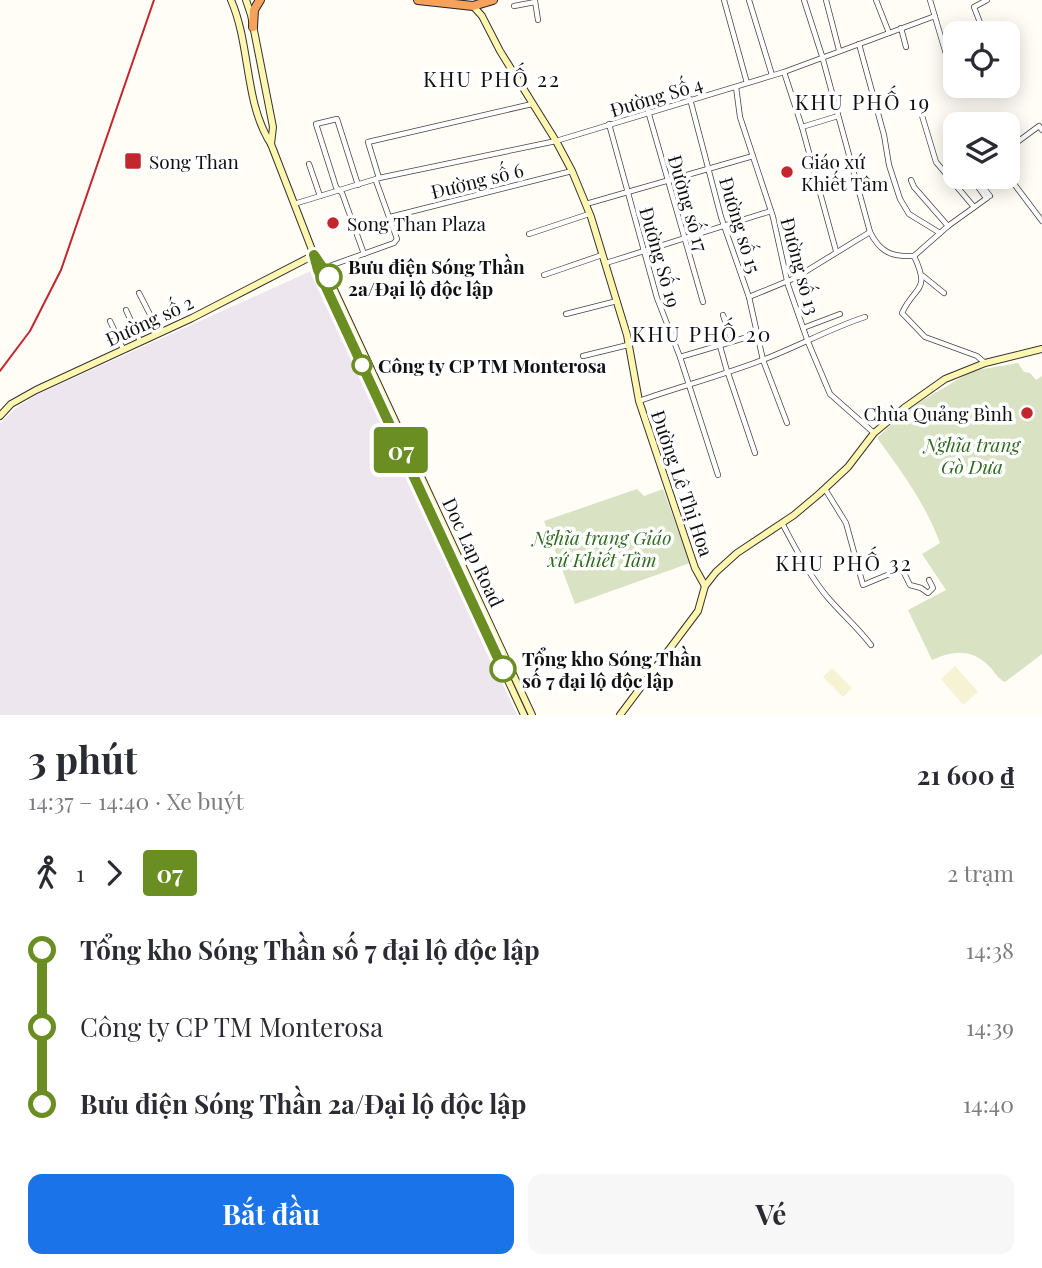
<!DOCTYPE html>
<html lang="vi">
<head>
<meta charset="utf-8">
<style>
  :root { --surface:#fff; --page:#f7f7f7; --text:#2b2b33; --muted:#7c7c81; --accent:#1a73e8 }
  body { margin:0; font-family:"Playfair Display",serif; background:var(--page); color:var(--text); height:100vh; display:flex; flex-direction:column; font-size:26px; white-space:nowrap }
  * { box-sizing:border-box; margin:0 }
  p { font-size:23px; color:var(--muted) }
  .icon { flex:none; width:38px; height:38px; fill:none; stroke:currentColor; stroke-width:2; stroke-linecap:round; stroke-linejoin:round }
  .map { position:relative; height:715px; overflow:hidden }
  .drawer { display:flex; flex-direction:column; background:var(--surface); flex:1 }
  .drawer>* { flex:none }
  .badge { padding:0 14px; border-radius:5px; font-size:24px; line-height:46px }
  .buttons { position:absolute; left:943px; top:21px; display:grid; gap:14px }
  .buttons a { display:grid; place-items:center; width:77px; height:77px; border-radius:14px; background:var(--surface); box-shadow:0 4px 18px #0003; font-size:35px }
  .map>.badge { position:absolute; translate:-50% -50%; box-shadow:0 0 0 4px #fff }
  .legs { display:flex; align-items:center; gap:10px; height:77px; padding:0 28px; font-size:23px }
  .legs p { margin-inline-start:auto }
  .headline { display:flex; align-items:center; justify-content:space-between; height:119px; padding:0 28px }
  h1 { font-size:38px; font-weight:700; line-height:52px }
  .action { display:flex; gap:14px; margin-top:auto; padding:14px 28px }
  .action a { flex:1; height:80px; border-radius:14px; background:var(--accent); color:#fff; font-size:28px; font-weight:700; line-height:80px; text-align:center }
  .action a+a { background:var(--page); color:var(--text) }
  ul { padding:0 28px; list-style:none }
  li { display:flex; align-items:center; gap:24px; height:77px; font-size:26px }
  li i { display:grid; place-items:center; width:10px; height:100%; margin:0 9px; background:currentColor }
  li i::after { content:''; width:18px; height:18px; margin:-9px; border:5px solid; border-radius:50%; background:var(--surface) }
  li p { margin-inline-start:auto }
  li:first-child i { background:linear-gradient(#0000 50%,currentColor 0) }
  li:last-child i { background:linear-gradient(currentColor 50%,#0000 0) }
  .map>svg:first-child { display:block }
  .industrial { fill:#eee6ef }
  .farmland { fill:#f6f3d4 }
  .cemetery { fill:#d9e3c4 }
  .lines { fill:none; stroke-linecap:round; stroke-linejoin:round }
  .street-casing { stroke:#444; stroke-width:6 }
  .secondary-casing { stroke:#333; stroke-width:8 }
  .highway-casing { stroke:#222; stroke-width:10 }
  .street { stroke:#fff; stroke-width:4.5 }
  .secondary { stroke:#fff6b0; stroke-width:6 }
  .highway { stroke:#f5a25d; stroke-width:8 }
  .rail { stroke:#c4262e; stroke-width:2 }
  .line-1-casing { stroke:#fff; stroke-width:16 }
  .line-1 { stroke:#6b8e23; stroke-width:10 }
  .poi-dot { fill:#c4262e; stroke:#fff; stroke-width:2.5 }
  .stop-1-dot { fill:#fff; stroke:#6b8e23; stroke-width:3.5 }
  .labels { text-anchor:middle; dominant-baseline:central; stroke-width:7; stroke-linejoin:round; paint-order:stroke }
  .street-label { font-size:19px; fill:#111; stroke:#fff }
  .poi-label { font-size:19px; fill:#111; stroke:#fff; text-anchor:start }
  .stop-label { font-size:19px; font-weight:bold; fill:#111; stroke:#fff; text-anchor:start }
  .park-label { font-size:19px; font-style:italic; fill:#2f6b1f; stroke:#fff }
  .neighbourhood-label { font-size:21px; letter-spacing:2px; fill:#111; stroke:#fff }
</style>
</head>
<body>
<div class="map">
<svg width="1042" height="715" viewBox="0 0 1042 715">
  <rect width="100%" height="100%" fill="#fffdf5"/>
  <path class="industrial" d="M 311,271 L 517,715 L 0,715 L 0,423 L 16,408 L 36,395 Z"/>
  <g class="farmland">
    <path d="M 955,666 L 978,692 L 963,705 L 941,679 Z"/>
    <path d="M 832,668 L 852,688 L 843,697 L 823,677 Z"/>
  </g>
  <g class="cemetery">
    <path d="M 1018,363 L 1024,372 L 1030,373 L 1036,380 L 1042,376 L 1042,654 L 1005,682 C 998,679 995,672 989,666 C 972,649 953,650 932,660 L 908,610 L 946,590 L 922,554 L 940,543 C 926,505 901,470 877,438 L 908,409 L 972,371 Z"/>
    <path d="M 637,489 L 644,496 L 663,489 L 690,563 L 575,604 L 544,521 Z"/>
  </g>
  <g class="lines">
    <defs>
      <g id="street">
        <path d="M 724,0 L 747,83"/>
        <path d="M 749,0 L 772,75"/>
        <path d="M 804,0 L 822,56 L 870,232 C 880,252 891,257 914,256"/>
        <path d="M 826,0 L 839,50"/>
        <path d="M 876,0 L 889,33"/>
        <path d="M 930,0 L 949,64 L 953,89 L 966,86"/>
        <path d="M 535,1 L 538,20"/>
        <path d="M 514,6 L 535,2"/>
        <path d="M 901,28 L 906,47"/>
        <path d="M 984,33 L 974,7 L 987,0"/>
        <path d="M 859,44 L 884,135 L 889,165 L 900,199 L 909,214 L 940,233"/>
        <path d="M 784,72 L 802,127 L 836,251"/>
        <path d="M 736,87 L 740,117 L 773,217 L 788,285 L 808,342 L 830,394 L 874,433"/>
        <path d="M 690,99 L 721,217 L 749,297 L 763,360 L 787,423"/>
        <path d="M 920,109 L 936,162 L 974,207"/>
        <path d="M 648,111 L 703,302"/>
        <path d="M 609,124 L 657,298 L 680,357 L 718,475"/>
        <path d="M 802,127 L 838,116"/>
        <path d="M 956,144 L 949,147 L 956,155"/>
        <path d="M 1008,149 L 1039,126 L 1042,130"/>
        <path d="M 309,164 L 320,196"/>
        <path d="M 1008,176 L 1042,221"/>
        <path d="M 971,177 L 986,198"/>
        <path d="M 975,177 L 990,196"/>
        <path d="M 379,178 L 368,142 L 532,104"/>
        <path d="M 911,180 L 914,187 L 948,226"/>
        <path d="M 358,185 L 337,119 L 316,124 L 336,187 L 342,193 L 364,254"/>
        <path d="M 294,204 L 379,178 L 556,141 L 784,72 L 935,16"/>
        <path d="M 586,204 L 753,156"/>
        <path d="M 390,217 L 572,171"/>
        <path d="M 529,234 L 589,214"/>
        <path d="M 914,256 C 931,292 915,285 902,313 L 925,337 L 977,356 L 985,363"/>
        <path d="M 914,256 L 948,226 L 987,198"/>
        <path d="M 606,263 L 771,211"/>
        <path d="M 324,268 L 394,243 L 397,239 L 376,181"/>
        <path d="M 544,275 L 602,255"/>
        <path d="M 923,276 L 944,293"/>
        <path d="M 139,293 L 159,332"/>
        <path d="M 749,297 L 795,278 L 870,232"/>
        <path d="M 126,310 L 140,341"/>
        <path d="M 566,314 L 617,301"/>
        <path d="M 723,315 L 732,341"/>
        <path d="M 110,321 L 123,349"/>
        <path d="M 803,328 L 840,314"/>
        <path d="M 720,346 L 727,371"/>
        <path d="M 583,356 L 628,345"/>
        <path d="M 680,357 L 758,334"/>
        <path d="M 728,373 L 755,453"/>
        <path d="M 639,401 C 682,386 724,375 765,359 C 799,346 831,328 865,317"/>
        <path d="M 825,489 L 846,523 L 863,585 L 904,568"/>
        <path d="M 782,523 C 796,549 810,577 829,599 C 843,615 858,628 871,645"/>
        <path d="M 902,569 L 910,585 L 921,588 L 928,593 L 933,588 L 929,580"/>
      </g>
      <g id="secondary">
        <path d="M 231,0 C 251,46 244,102 271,144 L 314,255 L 318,270 L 524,715"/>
        <path d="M 246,0 L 251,15 L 273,127 L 271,144"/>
        <path d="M 473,6 L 482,16 L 500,51 L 556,141 L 572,171 L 591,217 L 627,335 L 639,401 L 695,568 L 705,586"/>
        <path d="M 315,256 L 324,268 L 532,715"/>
        <path d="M 0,416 L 11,404 L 36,390 L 192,318 L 314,255"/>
        <path d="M 620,715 L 698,611 L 705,586 L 716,572 L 737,553 L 794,515 L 819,494 L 848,467 L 874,433 L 904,408 L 945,379 L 985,363 L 1042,349"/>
      </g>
      <g id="highway">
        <path d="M 418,0 L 473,6 L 493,0"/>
        <path d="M 253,27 L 254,10 L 260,0"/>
      </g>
    </defs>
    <use href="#street" class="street-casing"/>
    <use href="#secondary" class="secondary-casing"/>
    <use href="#highway" class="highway-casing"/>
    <use href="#street" class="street"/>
    <use href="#secondary" class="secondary"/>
    <use href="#highway" class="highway"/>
    <path class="rail" d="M 0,371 L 30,331 L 61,270 L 154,0"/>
  </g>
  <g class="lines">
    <defs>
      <path id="line-1" d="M 329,277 L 314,255 L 318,270 L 503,669"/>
    </defs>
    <use href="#line-1" class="line-1-casing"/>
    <use href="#line-1" class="line-1"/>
  </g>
  <g class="poi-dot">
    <rect x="124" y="152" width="18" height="18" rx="3.5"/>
    <circle cx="787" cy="172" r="7"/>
    <circle cx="333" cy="223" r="7"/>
    <circle cx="1027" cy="413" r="7"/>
  </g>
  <g class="stop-1-dot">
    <circle cx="329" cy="277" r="12"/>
    <circle cx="362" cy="365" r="9"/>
    <circle cx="503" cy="669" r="12"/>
  </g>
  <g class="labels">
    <g class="street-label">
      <text transform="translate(656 96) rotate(-17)">Đường Số 4</text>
      <text transform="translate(477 180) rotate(-14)">Đường số 6</text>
      <text transform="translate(689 203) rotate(74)">Đường số 17</text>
      <text transform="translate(741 225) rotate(73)">Đường số 15</text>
      <text transform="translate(661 257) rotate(74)">Đường Số 19</text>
      <text transform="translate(801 266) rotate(75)">Đường số 13</text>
      <text transform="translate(149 320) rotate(-25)">Đường số 2</text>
      <text transform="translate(683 483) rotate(71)">Đường Lê Thị Hoa</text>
      <text transform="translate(474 552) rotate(65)">Doc Lap Road</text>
    </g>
    <g class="poi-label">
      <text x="149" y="161">Song Than</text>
      <text x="801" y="161">Giáo xứ<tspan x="801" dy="22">Khiết Tâm</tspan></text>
      <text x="347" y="223">Song Than Plaza</text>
      <text x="1013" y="413" text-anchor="end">Chùa Quảng Bình</text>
    </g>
    <g class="stop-label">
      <text x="348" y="266">Bưu điện Sóng Thần<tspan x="348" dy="22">2a/Đại lộ độc lập</tspan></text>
      <text x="378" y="365">Công ty CP TM Monterosa</text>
      <text x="522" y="658">Tổng kho Sóng Thần<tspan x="522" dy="22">số 7 đại lộ độc lập</tspan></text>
    </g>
    <g class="park-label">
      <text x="972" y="444">Nghĩa trang<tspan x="972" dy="22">Gò Dưa</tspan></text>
      <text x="602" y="537">Nghĩa trang Giáo<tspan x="602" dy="22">xứ Khiết Tâm</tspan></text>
    </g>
    <g class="neighbourhood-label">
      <text x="492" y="78">KHU PHỐ 22</text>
      <text x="863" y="101">KHU PHỐ 19</text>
      <text x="702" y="333">KHU PHỐ 20</text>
      <text x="844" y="562">KHU PHỐ 32</text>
    </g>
  </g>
</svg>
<div class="buttons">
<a><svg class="icon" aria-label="locate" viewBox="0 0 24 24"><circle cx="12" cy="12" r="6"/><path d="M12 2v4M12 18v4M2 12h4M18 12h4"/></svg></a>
<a><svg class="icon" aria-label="layers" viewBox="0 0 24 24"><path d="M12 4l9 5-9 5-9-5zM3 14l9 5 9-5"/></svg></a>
</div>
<b class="badge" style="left:401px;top:450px;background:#6b8e23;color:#fff">07</b>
</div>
<section class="drawer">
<div class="headline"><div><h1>3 phút</h1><p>14:37 – 14:40 · Xe buýt</p></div><b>21 600 ₫</b></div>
<div class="legs"><svg class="icon" aria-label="walk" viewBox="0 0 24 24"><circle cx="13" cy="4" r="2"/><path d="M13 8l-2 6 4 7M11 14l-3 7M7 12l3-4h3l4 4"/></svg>1<svg class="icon" aria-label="forward" viewBox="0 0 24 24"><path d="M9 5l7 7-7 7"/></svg><b class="badge" style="background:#6b8e23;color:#fff">07</b><p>2 trạm</p></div>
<ul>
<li><i style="color:#6b8e23"></i><b>Tổng kho Sóng Thần số 7 đại lộ độc lập</b><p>14:38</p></li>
<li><i style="color:#6b8e23"></i><span>Công ty CP TM Monterosa</span><p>14:39</p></li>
<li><i style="color:#6b8e23"></i><b>Bưu điện Sóng Thần 2a/Đại lộ độc lập</b><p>14:40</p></li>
</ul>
<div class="action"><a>Bắt đầu</a><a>Vé</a></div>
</section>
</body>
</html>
